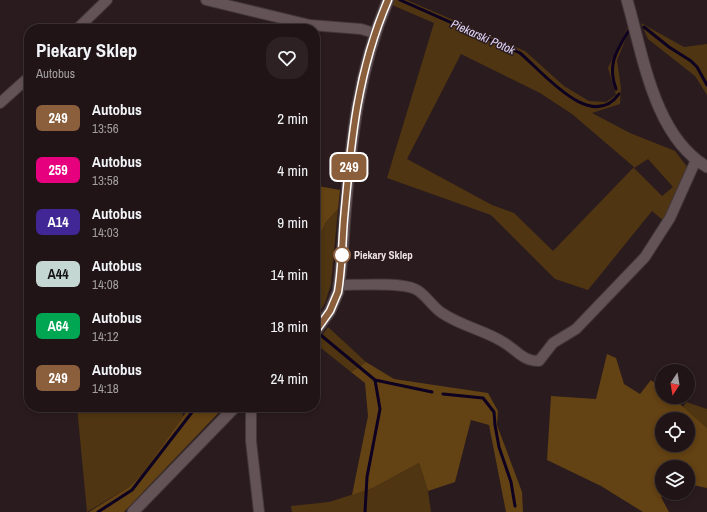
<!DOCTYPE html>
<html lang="pl">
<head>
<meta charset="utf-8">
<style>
  :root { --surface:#201416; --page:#2d2123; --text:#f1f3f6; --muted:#a29ea1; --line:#3d3335 }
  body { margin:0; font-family:"Archivo Narrow",sans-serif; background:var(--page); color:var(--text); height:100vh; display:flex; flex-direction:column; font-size:15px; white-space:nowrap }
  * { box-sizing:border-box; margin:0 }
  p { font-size:13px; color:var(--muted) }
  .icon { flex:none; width:22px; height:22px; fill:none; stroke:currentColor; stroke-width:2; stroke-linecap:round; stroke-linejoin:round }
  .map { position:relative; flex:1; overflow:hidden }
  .sheet { position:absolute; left:24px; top:24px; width:296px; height:388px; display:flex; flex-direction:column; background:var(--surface); border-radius:16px; box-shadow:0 2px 6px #0003,0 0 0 1px var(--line) }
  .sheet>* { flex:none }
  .badge { padding:0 8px; border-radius:6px; font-size:14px; line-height:26px }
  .needle { width:26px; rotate:192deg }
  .controls { position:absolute; left:655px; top:364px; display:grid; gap:8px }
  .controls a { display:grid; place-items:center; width:40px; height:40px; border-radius:50%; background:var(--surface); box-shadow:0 2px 6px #0003,0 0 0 1px var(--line); font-size:20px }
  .map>.badge { position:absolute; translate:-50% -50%; box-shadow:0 0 0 2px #fff }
  .round { display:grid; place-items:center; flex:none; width:42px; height:42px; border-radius:16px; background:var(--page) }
  .headline { display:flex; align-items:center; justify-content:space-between; height:68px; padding:0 12px }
  h1 { font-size:19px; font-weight:800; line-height:30px }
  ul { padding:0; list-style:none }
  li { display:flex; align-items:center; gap:12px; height:52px; padding:0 12px }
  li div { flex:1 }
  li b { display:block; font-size:15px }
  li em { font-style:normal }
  li .badge { min-width:44px; font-weight:700; text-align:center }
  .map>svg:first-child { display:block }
  .green { fill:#4f3511; fill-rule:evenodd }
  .forest { fill:#634213; fill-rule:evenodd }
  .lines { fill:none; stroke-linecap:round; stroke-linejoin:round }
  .stream { stroke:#0d0021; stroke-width:3 }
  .minor-casing { stroke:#433739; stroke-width:12 }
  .tertiary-casing { stroke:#433739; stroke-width:13 }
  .minor { stroke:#645356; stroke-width:10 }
  .tertiary { stroke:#645356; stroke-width:11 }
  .line-casing { stroke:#fff; stroke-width:9 }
  .line { stroke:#8b5e3c; stroke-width:6 }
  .stop-dot { fill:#fff; stroke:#8b5e3c; stroke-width:2 }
  .labels { text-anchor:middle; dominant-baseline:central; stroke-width:3; stroke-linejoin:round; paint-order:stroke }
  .stop-label { font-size:11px; font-weight:bold; fill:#f0e5e7; stroke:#2a1b1e; text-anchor:start }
  .water-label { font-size:12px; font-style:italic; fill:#e6dbff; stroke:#2a1b1e }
</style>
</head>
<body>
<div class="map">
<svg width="707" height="512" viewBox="0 0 707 512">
  <rect width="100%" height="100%" fill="#2a1b1e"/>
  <g class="green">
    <path d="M 394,0 L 407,0 L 525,51 L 564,86 L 589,101 L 606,102 L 616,95 L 608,68 L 628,27 L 629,31 L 617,60 L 621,88 L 620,104 L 592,113 L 630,133 L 675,151 L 688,168 L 665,222 L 652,211 L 588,290 L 555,279 L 491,215 L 387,178 L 434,23 L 392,5 ZM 461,54 L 540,93 L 572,114 L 634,167 L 553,251 L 514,213 L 492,205 L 407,159 ZM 648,159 L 673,187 L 662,196 L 634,168 Z"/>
    <path d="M 641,23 L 684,47 L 707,44 L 707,95 L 695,76 L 648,39 Z"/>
    <path d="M 338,209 L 331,284 L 325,303 L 315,319 L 315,246 L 326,222 Z"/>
    <path d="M 328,327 L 366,362 L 351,372 L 316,344 Z"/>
    <path d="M 686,402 L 707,409 L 707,428 L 683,407 Z"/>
    <path d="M 77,407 L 182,407 L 183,417 L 142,474 L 129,487 L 87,512 Z"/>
    <path d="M 419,463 L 428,491 L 431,512 L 292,512 L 291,506 L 329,502 L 373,488 Z"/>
  </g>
  <g class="forest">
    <path d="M 318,186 L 340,190 L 338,209 L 326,222 L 315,246 L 315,192 Z"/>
    <path d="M 607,354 L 616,358 L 624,384 L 640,394 L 651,380 L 662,389 L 662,397 L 672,397 L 707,428 L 707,488 L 688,484 L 688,467 L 662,467 L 662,493 L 668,493 L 661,497 L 669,512 L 643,512 L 601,486 L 547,460 L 551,396 L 596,399 ZM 662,419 L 688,419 L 688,445 L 662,445 Z"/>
    <path d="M 366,362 L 394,379 L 488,393 L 498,411 L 497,425 L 522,492 L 523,512 L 506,512 L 489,425 L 471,420 L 455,482 L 428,491 L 419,463 L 373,488 L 352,495 L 368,416 L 365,383 L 351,372 Z"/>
    <path d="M 190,407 L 224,407 L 124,512 L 89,512 L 129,487 L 142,474 Z"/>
  </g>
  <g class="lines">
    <g class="stream">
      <path d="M 400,0 L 520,53 C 542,71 591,133 619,94"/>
      <path d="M 644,27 L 669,47 L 691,61 L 697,67 L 707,85"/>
      <path d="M 616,89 C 607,64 616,52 629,30"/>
      <path d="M 317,332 L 375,380 L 432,392"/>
      <path d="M 443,394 L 483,398 L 494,412 L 495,425 L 499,447 L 511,482 L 515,506"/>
      <path d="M 98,512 L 132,490 L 196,407"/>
      <path d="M 365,512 L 367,477 L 380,409 L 375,380"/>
    </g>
    <defs>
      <g id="minor">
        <path d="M 206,0 L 310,25 L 361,29 L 374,33"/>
        <path d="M 77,29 L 107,0"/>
        <path d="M 0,103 L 29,77"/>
        <path d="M 339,285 C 356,285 401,282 415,289 C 426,294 432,307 442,313 C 461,326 484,330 503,342 C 517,350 522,361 539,361 L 553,343 L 576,329 L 645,257 L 670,218 L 696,160"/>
        <path d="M 251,407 L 251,441 L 259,512"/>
      </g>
      <g id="tertiary">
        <path d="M 627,0 C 643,55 654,136 707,167"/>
        <path d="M 315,332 L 330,311 L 338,292 C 342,267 343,241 345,216 C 351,140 358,71 388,0"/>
        <path d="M 133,512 L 235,407"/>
      </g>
    </defs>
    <use href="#minor" class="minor-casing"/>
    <use href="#tertiary" class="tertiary-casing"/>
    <use href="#minor" class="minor"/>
    <use href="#tertiary" class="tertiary"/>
  </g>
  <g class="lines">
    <defs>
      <path id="line" d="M 315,332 L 330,311 L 338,292 C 342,268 342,244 344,219 C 351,142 357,72 388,0"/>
    </defs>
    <use href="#line" class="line-casing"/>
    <use href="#line" class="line"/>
  </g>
  <circle class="stop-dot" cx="342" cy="255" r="8"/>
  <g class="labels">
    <g class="stop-label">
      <text x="354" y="255">Piekary Sklep</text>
    </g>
    <g class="water-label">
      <text transform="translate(483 37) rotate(24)">Piekarski Potok</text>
    </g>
  </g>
</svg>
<div class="controls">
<a><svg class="needle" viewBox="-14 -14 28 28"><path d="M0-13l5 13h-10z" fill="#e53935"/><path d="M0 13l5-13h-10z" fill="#a29ea1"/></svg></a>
<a><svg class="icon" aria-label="locate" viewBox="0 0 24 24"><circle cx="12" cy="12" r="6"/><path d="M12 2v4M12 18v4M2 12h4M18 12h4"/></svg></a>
<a><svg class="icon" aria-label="layers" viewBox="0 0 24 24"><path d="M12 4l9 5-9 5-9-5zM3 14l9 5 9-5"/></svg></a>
</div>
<b class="badge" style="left:349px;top:167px;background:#8b5e3c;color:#fff">249</b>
<section class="sheet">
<div class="headline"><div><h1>Piekary Sklep</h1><p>Autobus</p></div><a class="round"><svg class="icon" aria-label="heart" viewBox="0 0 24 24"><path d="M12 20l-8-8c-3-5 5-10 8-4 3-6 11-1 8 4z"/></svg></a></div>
<ul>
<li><span class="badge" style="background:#8b5e3c;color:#fff">249</span><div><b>Autobus</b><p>13:56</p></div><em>2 min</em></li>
<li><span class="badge" style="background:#e6007e;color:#fff">259</span><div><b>Autobus</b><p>13:58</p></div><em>4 min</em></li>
<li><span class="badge" style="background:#402795;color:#fff">A14</span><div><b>Autobus</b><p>14:03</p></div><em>9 min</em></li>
<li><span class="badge" style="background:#c5d7d2;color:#111">A44</span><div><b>Autobus</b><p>14:08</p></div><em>14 min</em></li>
<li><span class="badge" style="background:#00a651;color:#fff">A64</span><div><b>Autobus</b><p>14:12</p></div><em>18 min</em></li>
<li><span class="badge" style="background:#8b5e3c;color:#fff">249</span><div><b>Autobus</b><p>14:18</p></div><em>24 min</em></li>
</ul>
</section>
</div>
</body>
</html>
